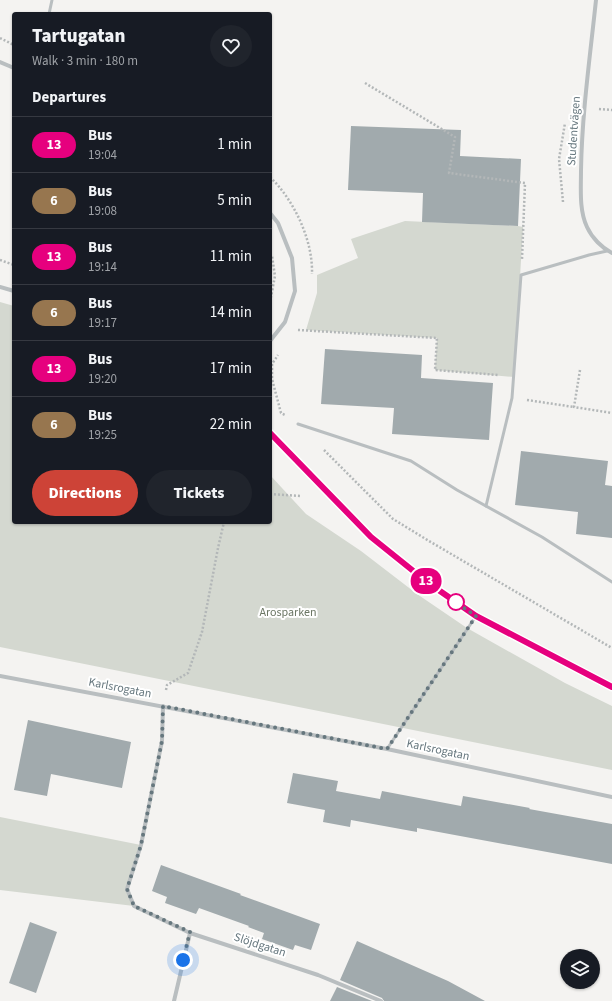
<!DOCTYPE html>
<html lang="en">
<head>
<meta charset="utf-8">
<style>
  :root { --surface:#171b24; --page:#20242c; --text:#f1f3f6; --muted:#9ea1a6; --line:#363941; --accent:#cd4337 }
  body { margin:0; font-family:"Source Sans 3",sans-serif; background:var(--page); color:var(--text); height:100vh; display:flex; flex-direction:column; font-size:15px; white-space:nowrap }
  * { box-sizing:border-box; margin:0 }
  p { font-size:13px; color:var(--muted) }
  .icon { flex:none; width:22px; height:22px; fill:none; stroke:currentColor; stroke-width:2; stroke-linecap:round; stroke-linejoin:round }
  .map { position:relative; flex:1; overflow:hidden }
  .panel { position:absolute; left:12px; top:12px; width:260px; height:512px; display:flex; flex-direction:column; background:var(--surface); border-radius:4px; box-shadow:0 1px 3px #0004 }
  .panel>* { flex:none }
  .badge { padding:0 8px; border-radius:13px; font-size:14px; line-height:26px }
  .fabs { position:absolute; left:560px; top:949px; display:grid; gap:8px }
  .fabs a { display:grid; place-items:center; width:40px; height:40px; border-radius:50%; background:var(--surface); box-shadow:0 1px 3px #0004; font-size:20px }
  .you { position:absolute; width:20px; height:20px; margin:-10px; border:3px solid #fff; border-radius:50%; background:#1a73e8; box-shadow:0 0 0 6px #1a73e833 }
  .map>.badge { position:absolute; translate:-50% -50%; box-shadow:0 0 0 2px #fff }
  h2 { padding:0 20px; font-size:15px; line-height:36px }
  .round { display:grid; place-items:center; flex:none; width:42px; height:42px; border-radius:21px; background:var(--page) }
  .summary { display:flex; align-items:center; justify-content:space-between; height:68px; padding:0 20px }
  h1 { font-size:19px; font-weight:800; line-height:30px }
  .cta { display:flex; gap:8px; margin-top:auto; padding:8px 20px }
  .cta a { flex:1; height:46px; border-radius:24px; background:var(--accent); color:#fff; font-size:16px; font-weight:800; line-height:46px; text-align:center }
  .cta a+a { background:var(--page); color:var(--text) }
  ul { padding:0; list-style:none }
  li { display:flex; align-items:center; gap:12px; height:56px; padding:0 20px; border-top:1px solid var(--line) }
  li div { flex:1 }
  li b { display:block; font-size:15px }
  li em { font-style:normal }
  li .badge { min-width:44px; font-weight:700; text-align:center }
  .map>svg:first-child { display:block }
  .green { fill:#d4d8d0 }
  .building { fill:#a1aaad }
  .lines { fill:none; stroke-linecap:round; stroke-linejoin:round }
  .path { stroke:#b3b7b8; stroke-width:2.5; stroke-dasharray:2 2; stroke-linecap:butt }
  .service { stroke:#b9bec0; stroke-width:3 }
  .minor { stroke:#b9bec0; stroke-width:4 }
  .tertiary { stroke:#b9bec0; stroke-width:7 }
  .line-casing { stroke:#fff; stroke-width:9 }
  .line { stroke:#e6007e; stroke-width:6 }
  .walk { stroke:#66777e; stroke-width:4; stroke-dasharray:0 7.2 }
  .stop-dot { fill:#fff; stroke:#e6007e; stroke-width:2 }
  .labels { text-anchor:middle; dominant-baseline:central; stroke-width:4; stroke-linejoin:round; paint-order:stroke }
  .street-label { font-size:12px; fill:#66777e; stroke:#fff }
  .park-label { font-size:12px; fill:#6b7664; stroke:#fff }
</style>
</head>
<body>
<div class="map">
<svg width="612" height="1001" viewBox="0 0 612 1001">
  <rect width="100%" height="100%" fill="#f4f3f1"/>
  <g class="green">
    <path d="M 405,221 L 518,226 L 523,227 L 514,377 L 435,370 L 437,338 L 306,330 L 317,293 L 317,275 L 358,258 L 351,239 Z"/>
    <path d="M 0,302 L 14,306 L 14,522 L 270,522 L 270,475 L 306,514 L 361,551 L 417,594 L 467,628 L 565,683 L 612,706 L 612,770 L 0,647 Z"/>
    <path d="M 0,817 L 141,845 L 127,889 L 134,906 L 0,890 Z"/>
  </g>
  <g class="building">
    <path d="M 351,126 L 461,130 L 460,156 L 521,159 L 518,226 L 422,222 L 423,193 L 348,190 Z"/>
    <path d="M 325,349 L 422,355 L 421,378 L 493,383 L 489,440 L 392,434 L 394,408 L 321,404 Z"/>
    <path d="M 521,451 L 608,461 L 605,485 L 612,486 L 612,538 L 576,534 L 578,512 L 515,505 Z"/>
    <path d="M 28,720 L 131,742 L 122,788 L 51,774 L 47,796 L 14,790 Z"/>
    <path d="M 293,773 L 338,781 L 336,791 L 380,799 L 382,791 L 461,806 L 463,796 L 530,808 L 529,809 L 612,824 L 612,864 L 417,828 L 417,832 L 351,820 L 350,827 L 323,822 L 325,810 L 287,803 Z"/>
    <path d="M 161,865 L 241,894 L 240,895 L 320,924 L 311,950 L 295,945 L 293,950 L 262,939 L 264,933 L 248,927 L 249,926 L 199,908 L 196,914 L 165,903 L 167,897 L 152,891 Z"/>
    <path d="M 30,922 L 57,932 L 36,993 L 9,983 Z"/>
    <path d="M 357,941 L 448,981 L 485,1001 L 384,1001 L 382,998 L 340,980 Z"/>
    <path d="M 337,987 L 372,1001 L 330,1001 Z"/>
  </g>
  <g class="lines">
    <g class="path">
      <path d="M 0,38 L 14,45"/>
      <path d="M 365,83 L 455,137 L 449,173 L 525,183 L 522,259"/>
      <path d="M 599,109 L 612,110"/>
      <path d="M 270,177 C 294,200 313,240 312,274"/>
      <path d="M 563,202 L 559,159 L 565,123"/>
      <path d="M 0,260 L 14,265"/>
      <path d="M 270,302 L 275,276 L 272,256"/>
      <path d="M 298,330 L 437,338 L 435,370 L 498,375"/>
      <path d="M 580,370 L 574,407 L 612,413"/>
      <path d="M 270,377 L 272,379 L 281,413 L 285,415"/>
      <path d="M 272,378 L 272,364 L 278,355"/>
      <path d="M 527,400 L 574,407"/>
      <path d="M 324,450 L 393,519 L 429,541 L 612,648"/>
      <path d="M 270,494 L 300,496"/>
      <path d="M 166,690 L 167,685 L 188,673 L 202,632 L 218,548 L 224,522"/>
    </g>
    <g class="service">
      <path d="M 49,14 L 52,0"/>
      <path d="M 298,424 L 411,461 L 457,490 L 542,537 L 612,582"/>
      <path d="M 486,506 L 512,398 L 521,275 L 589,255 L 607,251"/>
      <path d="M 387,749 L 476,616"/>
    </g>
    <g class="minor">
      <path d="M 596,0 C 590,57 582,113 581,170 C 581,189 579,210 587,227 C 592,238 602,248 612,253"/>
      <path d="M 0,62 L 14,68"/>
      <path d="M 270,213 L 278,223 L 292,258 L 295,291 L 285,322 L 270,341"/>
      <path d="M 0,287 L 14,291"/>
      <path d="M 270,433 L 371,537"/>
      <path d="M 476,616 L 612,687"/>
      <path d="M 0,676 L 387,749 L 612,797"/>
      <path d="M 163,706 L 162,741 L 141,845 L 127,889 L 134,906 L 190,933 L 318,975 L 381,1001"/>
      <path d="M 174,1001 L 190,933"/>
    </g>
    <path class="tertiary" d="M 371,537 L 427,582 L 476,616"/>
  </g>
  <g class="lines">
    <defs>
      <path id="line" d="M 270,433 L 371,537 L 427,582 L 476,616 L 612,687"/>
    </defs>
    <use href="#line" class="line-casing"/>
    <use href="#line" class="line"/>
    <path class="walk" d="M 183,960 L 190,932 L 134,906 L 127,889 L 141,845 L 162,741 L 163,706 L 387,749 L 476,616 L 451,599 L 456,602"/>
  </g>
  <circle class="stop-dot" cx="456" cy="602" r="8"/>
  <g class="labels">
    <g class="street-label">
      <text transform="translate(574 131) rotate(-86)">Studentvägen</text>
      <text transform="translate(120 688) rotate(11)">Karlsrogatan</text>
      <text transform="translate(438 750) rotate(12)">Karlsrogatan</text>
      <text transform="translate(260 945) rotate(18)">Slöjdgatan</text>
    </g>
    <g class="park-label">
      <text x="288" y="612">Arosparken</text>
    </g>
  </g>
</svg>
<div class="fabs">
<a><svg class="icon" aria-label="layers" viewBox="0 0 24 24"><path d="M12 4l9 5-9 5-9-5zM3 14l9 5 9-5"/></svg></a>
</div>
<div class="you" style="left:183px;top:960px"></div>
<b class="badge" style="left:426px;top:581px;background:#e6007e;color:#fff">13</b>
<section class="panel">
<div class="summary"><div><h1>Tartugatan</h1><p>Walk · 3 min · 180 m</p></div><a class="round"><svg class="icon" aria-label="heart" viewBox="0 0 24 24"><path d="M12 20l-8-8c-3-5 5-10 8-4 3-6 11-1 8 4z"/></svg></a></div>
<h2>Departures</h2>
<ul>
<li><span class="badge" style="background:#e6007e;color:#fff">13</span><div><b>Bus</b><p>19:04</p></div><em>1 min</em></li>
<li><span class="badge" style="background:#97764f;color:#fff">6</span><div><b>Bus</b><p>19:08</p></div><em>5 min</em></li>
<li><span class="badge" style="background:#e6007e;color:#fff">13</span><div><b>Bus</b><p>19:14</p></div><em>11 min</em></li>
<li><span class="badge" style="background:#97764f;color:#fff">6</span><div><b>Bus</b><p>19:17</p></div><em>14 min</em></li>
<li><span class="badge" style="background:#e6007e;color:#fff">13</span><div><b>Bus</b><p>19:20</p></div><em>17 min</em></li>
<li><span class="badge" style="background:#97764f;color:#fff">6</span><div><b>Bus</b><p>19:25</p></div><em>22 min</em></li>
</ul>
<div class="cta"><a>Directions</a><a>Tickets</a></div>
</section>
</div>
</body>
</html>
